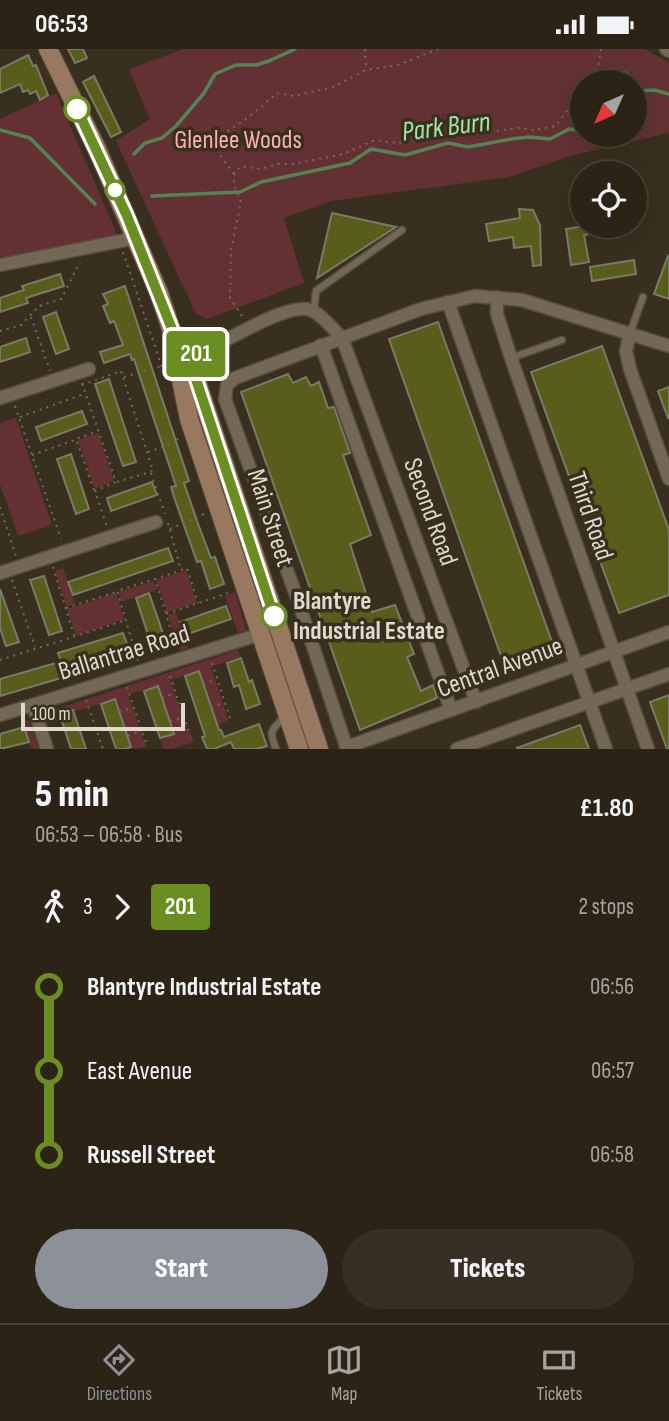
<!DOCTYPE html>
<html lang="en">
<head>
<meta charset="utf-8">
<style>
  :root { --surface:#2b2316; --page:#372f23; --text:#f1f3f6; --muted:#a6a4a1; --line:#474035; --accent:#8c9099 }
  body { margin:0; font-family:"Sofia Sans Condensed",sans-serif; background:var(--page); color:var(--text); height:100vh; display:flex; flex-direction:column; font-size:26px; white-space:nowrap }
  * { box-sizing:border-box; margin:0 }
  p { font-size:23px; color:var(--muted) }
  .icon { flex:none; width:38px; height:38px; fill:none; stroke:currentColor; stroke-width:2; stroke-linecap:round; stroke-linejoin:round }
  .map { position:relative; height:700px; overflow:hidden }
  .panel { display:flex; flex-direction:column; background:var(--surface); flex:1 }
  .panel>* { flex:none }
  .badge { padding:0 14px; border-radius:5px; font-size:24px; line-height:46px }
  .needle { width:46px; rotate:225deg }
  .controls { position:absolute; left:570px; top:21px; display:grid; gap:14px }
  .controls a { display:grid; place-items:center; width:77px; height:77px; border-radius:50%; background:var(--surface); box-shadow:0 7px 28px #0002,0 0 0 2px var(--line); font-size:35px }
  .scale { position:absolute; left:21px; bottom:18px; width:164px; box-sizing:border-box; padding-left:7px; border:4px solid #dfd9ce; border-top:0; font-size:19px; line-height:24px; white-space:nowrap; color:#dfd9ce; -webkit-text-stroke:5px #392f1e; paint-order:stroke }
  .map>.badge { position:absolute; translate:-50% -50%; box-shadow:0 0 0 4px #fff }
  .legs { display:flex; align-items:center; gap:10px; height:77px; padding:0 35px; font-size:23px }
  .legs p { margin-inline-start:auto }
  .headline { display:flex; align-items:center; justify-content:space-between; height:119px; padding:0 35px }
  h1 { font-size:38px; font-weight:800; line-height:52px }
  .action { display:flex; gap:14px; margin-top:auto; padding:14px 35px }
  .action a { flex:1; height:80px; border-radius:42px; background:var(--accent); color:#fff; font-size:28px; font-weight:800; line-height:80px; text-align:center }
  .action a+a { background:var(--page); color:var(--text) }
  ul { padding:0 35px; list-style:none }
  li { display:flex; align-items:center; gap:24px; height:84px; font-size:26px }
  li i { display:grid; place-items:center; width:10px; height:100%; margin:0 9px; background:currentColor }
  li i::after { content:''; width:18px; height:18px; margin:-9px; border:5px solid; border-radius:50%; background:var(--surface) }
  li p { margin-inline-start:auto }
  li:first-child i { background:linear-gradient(#0000 50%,currentColor 0) }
  li:last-child i { background:linear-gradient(currentColor 50%,#0000 0) }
  .status { display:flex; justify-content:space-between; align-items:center; height:49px; padding:0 35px; background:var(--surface); direction:ltr }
  .status svg { height:19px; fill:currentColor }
  .menu { display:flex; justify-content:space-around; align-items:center; height:98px; border-top:2px solid var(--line); background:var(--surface); font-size:19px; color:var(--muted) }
  .menu a { display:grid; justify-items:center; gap:4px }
  .menu .current { color:var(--accent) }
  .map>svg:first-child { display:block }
  .green { fill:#633134; fill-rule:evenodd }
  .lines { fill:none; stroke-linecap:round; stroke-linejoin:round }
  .stream { stroke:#548456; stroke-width:3.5 }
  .building { fill:#585d1b; stroke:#797b66; stroke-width:2 }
  .lane-casing { stroke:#554d3f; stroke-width:9 }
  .street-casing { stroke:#554d3f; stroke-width:15 }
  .secondary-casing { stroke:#554d3f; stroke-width:20 }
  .path { stroke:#736b5c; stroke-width:2; stroke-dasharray:2 5; stroke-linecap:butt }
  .lane { stroke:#736855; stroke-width:6 }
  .street { stroke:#736855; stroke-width:12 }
  .secondary { stroke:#98785e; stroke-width:18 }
  .line-1-casing { stroke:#fff; stroke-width:16 }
  .line-1 { stroke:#6b8e23; stroke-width:10 }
  .stop-1-dot { fill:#fff; stroke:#6b8e23; stroke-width:3.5 }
  .labels { text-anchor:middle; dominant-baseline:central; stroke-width:7; stroke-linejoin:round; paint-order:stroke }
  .park-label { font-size:26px; fill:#fdaeb0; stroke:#392f1e }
  .street-label { font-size:26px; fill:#dfd9ce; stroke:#392f1e }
  .stop-label { font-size:26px; font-weight:bold; fill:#dfd9ce; stroke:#392f1e; text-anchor:start }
  .water-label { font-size:28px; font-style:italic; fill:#a1e7a3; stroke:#392f1e }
</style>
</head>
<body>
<div class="status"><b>06:53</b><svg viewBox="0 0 49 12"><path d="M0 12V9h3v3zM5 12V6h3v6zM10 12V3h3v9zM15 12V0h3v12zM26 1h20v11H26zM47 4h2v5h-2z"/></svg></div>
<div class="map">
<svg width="669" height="700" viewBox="0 0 669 700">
  <rect width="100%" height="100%" fill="#392f1e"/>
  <g class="green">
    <path d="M 184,0 L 645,0 L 669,14 L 669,84 L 570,107 L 509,128 L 331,152 L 284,169 L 304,234 L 207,270 L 196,265 L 116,92 L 150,70 L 129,20 ZM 583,33 L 635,33 L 635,86 L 583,86 Z"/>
    <path d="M 56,44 L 117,185 L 115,190 L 0,208 L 0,70 Z"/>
    <path d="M 16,369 L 52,476 L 18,487 L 0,435 L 0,374 Z"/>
    <path d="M 98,384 L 114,432 L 95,440 L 78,391 Z"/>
    <path d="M 63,519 L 75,555 L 67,558 L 55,522 Z"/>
    <path d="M 186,521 L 197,554 L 167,563 L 156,531 Z"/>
    <path d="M 154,532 L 157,541 L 121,553 L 118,543 Z"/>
    <path d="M 235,543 L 246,581 L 238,584 L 225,547 Z"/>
    <path d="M 116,544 L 124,570 L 76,587 L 67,560 Z"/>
    <path d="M 176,563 L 188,599 L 180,602 L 168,566 Z"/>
    <path d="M 238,601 L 240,608 L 211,618 L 228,671 L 217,676 L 199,623 L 170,631 L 188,683 L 191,685 L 194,693 L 172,700 L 163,700 L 160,689 L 173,685 L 158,637 L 128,645 L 146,698 L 132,700 L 115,651 L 46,670 L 47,663 Z"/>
    <path d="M 22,669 L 29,672 L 39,700 L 32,700 Z"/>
  </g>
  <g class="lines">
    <g class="stream">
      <path d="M 611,33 L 626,24 L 632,33"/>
      <path d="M 635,38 L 638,42 L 654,41 L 669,45"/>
      <path d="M 0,81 L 30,89 L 95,155"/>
      <path d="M 134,105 L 145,94 L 162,89 L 176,77 L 204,44 L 215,25 L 236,16 L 256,16 L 269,12 L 295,0"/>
      <path d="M 152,147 L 240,143 L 261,133 L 350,114 L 371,100 L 405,106 L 448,94 L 468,98 L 511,90 L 529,88 L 550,90 L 569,80 L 583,82"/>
    </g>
  </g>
  <g class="building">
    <path d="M 68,0 L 83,0 L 87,9 L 75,14 Z"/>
    <path d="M 28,6 L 33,17 L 36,16 L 48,46 L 40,51 L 36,42 L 30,45 L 28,41 L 23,43 L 20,35 L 0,44 L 0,20 Z"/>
    <path d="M 94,27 L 121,83 L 111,88 L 83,33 Z"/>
    <path d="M 519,160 L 533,161 L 540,176 L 541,216 L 533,217 L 531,197 L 514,199 L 513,188 L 489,192 L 486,175 L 520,169 Z"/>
    <path d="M 332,164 L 396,178 L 317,229 Z"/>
    <path d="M 584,177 L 607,177 L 607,181 L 584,186 L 589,213 L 571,216 L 566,180 Z"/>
    <path d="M 668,207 L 669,207 L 669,250 L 654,245 Z"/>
    <path d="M 634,211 L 636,225 L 592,232 L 590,218 Z"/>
    <path d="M 60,225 L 64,237 L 26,249 L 28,254 L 0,263 L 0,249 L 24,241 L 22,237 Z"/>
    <path d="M 125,237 L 189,432 L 184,434 L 197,472 L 211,509 L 215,508 L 224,535 L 210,540 L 201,512 L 197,513 L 174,448 L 171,438 L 176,437 L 134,310 L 132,311 L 130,305 L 104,314 L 100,303 L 123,296 L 114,272 L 110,274 L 103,257 L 108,255 L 103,245 Z"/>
    <path d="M 56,263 L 69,300 L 56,305 L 43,268 Z"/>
    <path d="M 438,273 L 557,607 L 507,624 L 389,290 Z"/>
    <path d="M 26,289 L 30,303 L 0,313 L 0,298 Z"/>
    <path d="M 602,297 L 669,481 L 669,546 L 619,564 L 531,323 Z"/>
    <path d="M 288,325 L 293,334 L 306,328 L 311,337 L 319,333 L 328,359 L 334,358 L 350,404 L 343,406 L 371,486 L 350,495 L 372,563 L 395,556 L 414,605 L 407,608 L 421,642 L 433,636 L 437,649 L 360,681 L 241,343 Z"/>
    <path d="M 109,330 L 136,413 L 123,417 L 95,335 Z"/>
    <path d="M 669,338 L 669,369 L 668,369 L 658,342 Z"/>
    <path d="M 82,362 L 87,375 L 41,392 L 36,378 Z"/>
    <path d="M 71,405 L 89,460 L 76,465 L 57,410 Z"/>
    <path d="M 152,433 L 157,446 L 111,462 L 107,449 Z"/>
    <path d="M 168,499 L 173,512 L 73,546 L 68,533 Z"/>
    <path d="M 44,527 L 62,582 L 49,586 L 30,531 Z"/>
    <path d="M 0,540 L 19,593 L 6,597 L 0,579 Z"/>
    <path d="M 149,544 L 168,599 L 154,604 L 136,549 Z"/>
    <path d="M 226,557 L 231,570 L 185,586 L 180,573 Z"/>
    <path d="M 123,584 L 128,597 L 63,617 L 58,604 Z"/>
    <path d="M 241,609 L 249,633 L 252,631 L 260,655 L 246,660 L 239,636 L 234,638 L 227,614 Z"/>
    <path d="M 56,614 L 61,629 L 0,647 L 0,630 Z"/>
    <path d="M 199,622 L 219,681 L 221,681 L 224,688 L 259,675 L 267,697 L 257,700 L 234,700 L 231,693 L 214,700 L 207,700 L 202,688 L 205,687 L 185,627 Z"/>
    <path d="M 158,637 L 174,685 L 160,689 L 144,642 Z"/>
    <path d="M 669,646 L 669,700 L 667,700 L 650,653 Z"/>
    <path d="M 115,650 L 131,698 L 125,700 L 116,700 L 101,655 Z"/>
    <path d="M 73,661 L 86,700 L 71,700 L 60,666 Z"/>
    <path d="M 580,676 L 589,700 L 518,700 L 517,699 Z"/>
    <path d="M 24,678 L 29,693 L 0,700 L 0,685 Z"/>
  </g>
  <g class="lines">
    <defs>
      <g id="lane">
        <path d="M 314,262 L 316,242 L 402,181"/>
        <path d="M 630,284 L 643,248"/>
        <path d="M 511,309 L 562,291"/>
        <path d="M 276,700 C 268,679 272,682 285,667"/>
      </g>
      <g id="street">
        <path d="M 666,0 L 669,2"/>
        <path d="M 0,216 L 136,189"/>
        <path d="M 497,248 L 497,265 L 511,309 L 648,700"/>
        <path d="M 448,253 L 606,700"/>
        <path d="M 630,284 L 626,302 L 630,320 L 669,430"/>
        <path d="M 321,296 L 451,661"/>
        <path d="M 196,305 C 221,297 291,249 313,262 C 324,268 333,280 342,289 L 476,653"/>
        <path d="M 0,349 L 89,320"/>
        <path d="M 0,524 L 156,473"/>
        <path d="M 33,656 L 47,700"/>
        <path d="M 0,666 L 261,585"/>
        <path d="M 347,698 L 669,583"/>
        <path d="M 347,700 L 296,546 L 225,350 L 227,336 L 235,329 L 421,260 L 475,247 L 522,251 L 669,297"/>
        <path d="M 457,700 L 669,625"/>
      </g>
      <g id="secondary">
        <path d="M 48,0 L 97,100 L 159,244 L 171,280 L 183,299"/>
        <path d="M 183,299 L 179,303 L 178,308 L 181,313 L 180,326 L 189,370 L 299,700"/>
        <path d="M 191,315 L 319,700"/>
      </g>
    </defs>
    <use href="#lane" class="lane-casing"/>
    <use href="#street" class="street-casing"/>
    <use href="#secondary" class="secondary-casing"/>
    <g class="path">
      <path d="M 365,0 L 366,20"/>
      <path d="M 587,33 L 598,19 L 601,0"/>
      <path d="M 234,125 L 219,105 L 228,82 L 249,68 L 277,44 L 294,47 L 333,38 L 366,21 L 398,16 L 438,0"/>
      <path d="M 123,203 L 165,327"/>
      <path d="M 242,267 L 230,249 L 231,201 L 241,153 L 234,135 L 234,126 L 241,117 L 261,120 L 278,115 L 294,115 L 343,105 L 375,91 L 398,94 L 421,92 L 518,79 L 534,81 L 556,77 L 583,39"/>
      <path d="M 31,268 L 50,322"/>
      <path d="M 0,282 L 21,276 L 39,257 L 61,250 L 80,213"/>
      <path d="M 124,328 L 165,316"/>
      <path d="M 82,334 L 116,433 L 95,442 L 107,478"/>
      <path d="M 82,336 L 121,322 L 153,422 L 117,433"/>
      <path d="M 15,357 L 61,490"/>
      <path d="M 20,368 L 84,345"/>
      <path d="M 148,403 L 175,394 L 174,390 L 179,390"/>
      <path d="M 32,406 L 75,391"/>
      <path d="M 151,424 L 165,465"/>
      <path d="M 94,441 L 76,390 L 98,382"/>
      <path d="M 0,458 L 16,507"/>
      <path d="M 168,474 L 181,521 L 187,519 L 198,554"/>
      <path d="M 170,480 L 206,464"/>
      <path d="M 53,518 L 74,586"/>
      <path d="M 12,531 L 35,598"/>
      <path d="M 66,559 L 116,543"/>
      <path d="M 166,564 L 155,530 L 179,522"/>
      <path d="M 176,598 L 166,565 L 231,543"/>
      <path d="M 0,611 L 126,571"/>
      <path d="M 138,612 L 117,542 L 155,530"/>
      <path d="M 212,614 L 230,669"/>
      <path d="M 170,627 L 189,683"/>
      <path d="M 203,635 L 215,631"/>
      <path d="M 127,638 L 147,696"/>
      <path d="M 162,649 L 174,644"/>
      <path d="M 86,651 L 103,700"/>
      <path d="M 211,658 L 223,654"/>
      <path d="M 119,662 L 132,659"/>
      <path d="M 170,672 L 182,669"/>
      <path d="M 128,687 L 142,681"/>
    </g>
    <use href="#lane" class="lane"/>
    <use href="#street" class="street"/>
    <use href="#secondary" class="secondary"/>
  </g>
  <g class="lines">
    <defs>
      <path id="line-1" d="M 77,60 L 127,167 L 176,290 L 183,299 L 191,299 L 196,305 L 195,311 L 191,315 L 274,567"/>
    </defs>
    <use href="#line-1" class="line-1-casing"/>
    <use href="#line-1" class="line-1"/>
  </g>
  <g class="stop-1-dot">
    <circle cx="77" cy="60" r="12"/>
    <circle cx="115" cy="141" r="9"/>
    <circle cx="274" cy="567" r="12"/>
  </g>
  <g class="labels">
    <g class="park-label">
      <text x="238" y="91">Glenlee Woods</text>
    </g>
    <g class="street-label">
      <text transform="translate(430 463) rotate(70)">Second Road</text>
      <text transform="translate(590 467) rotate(71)">Third Road</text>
      <text transform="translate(270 469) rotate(72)">Main Street</text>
      <text transform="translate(124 604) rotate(-17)">Ballantrae Road</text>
      <text transform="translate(500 619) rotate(-20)">Central Avenue</text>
    </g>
    <g class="stop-label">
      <text x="293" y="552">Blantyre<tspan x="293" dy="30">Industrial Estate</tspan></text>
    </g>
    <g class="water-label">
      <text transform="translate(446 78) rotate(-7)">Park Burn</text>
    </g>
  </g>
</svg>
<div class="controls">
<a><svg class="needle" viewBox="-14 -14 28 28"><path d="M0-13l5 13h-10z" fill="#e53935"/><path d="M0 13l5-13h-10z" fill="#a6a4a1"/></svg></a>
<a><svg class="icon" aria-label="locate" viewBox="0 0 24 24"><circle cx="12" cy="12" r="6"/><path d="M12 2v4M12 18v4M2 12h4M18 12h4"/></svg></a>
</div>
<div class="scale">100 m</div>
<b class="badge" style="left:196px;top:305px;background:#6b8e23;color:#fff">201</b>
</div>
<section class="panel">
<div class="headline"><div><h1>5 min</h1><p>06:53 – 06:58 · Bus</p></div><b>£1.80</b></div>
<div class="legs"><svg class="icon" aria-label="walk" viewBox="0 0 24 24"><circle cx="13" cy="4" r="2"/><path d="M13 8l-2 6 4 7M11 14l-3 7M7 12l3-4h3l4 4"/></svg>3<svg class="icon" aria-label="forward" viewBox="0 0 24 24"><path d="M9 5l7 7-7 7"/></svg><b class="badge" style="background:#6b8e23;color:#fff">201</b><p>2 stops</p></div>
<ul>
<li><i style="color:#6b8e23"></i><b>Blantyre Industrial Estate</b><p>06:56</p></li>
<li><i style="color:#6b8e23"></i><span>East Avenue</span><p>06:57</p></li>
<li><i style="color:#6b8e23"></i><b>Russell Street</b><p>06:58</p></li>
</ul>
<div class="action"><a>Start</a><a>Tickets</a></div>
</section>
<nav class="menu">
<a class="current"><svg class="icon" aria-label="directions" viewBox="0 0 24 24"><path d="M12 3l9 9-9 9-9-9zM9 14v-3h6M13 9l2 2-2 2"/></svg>Directions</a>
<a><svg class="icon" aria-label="map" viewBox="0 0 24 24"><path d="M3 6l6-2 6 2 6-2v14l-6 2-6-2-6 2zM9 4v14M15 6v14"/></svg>Map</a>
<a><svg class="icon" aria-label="tickets" viewBox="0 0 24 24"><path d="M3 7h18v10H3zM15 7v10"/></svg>Tickets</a>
</nav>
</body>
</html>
